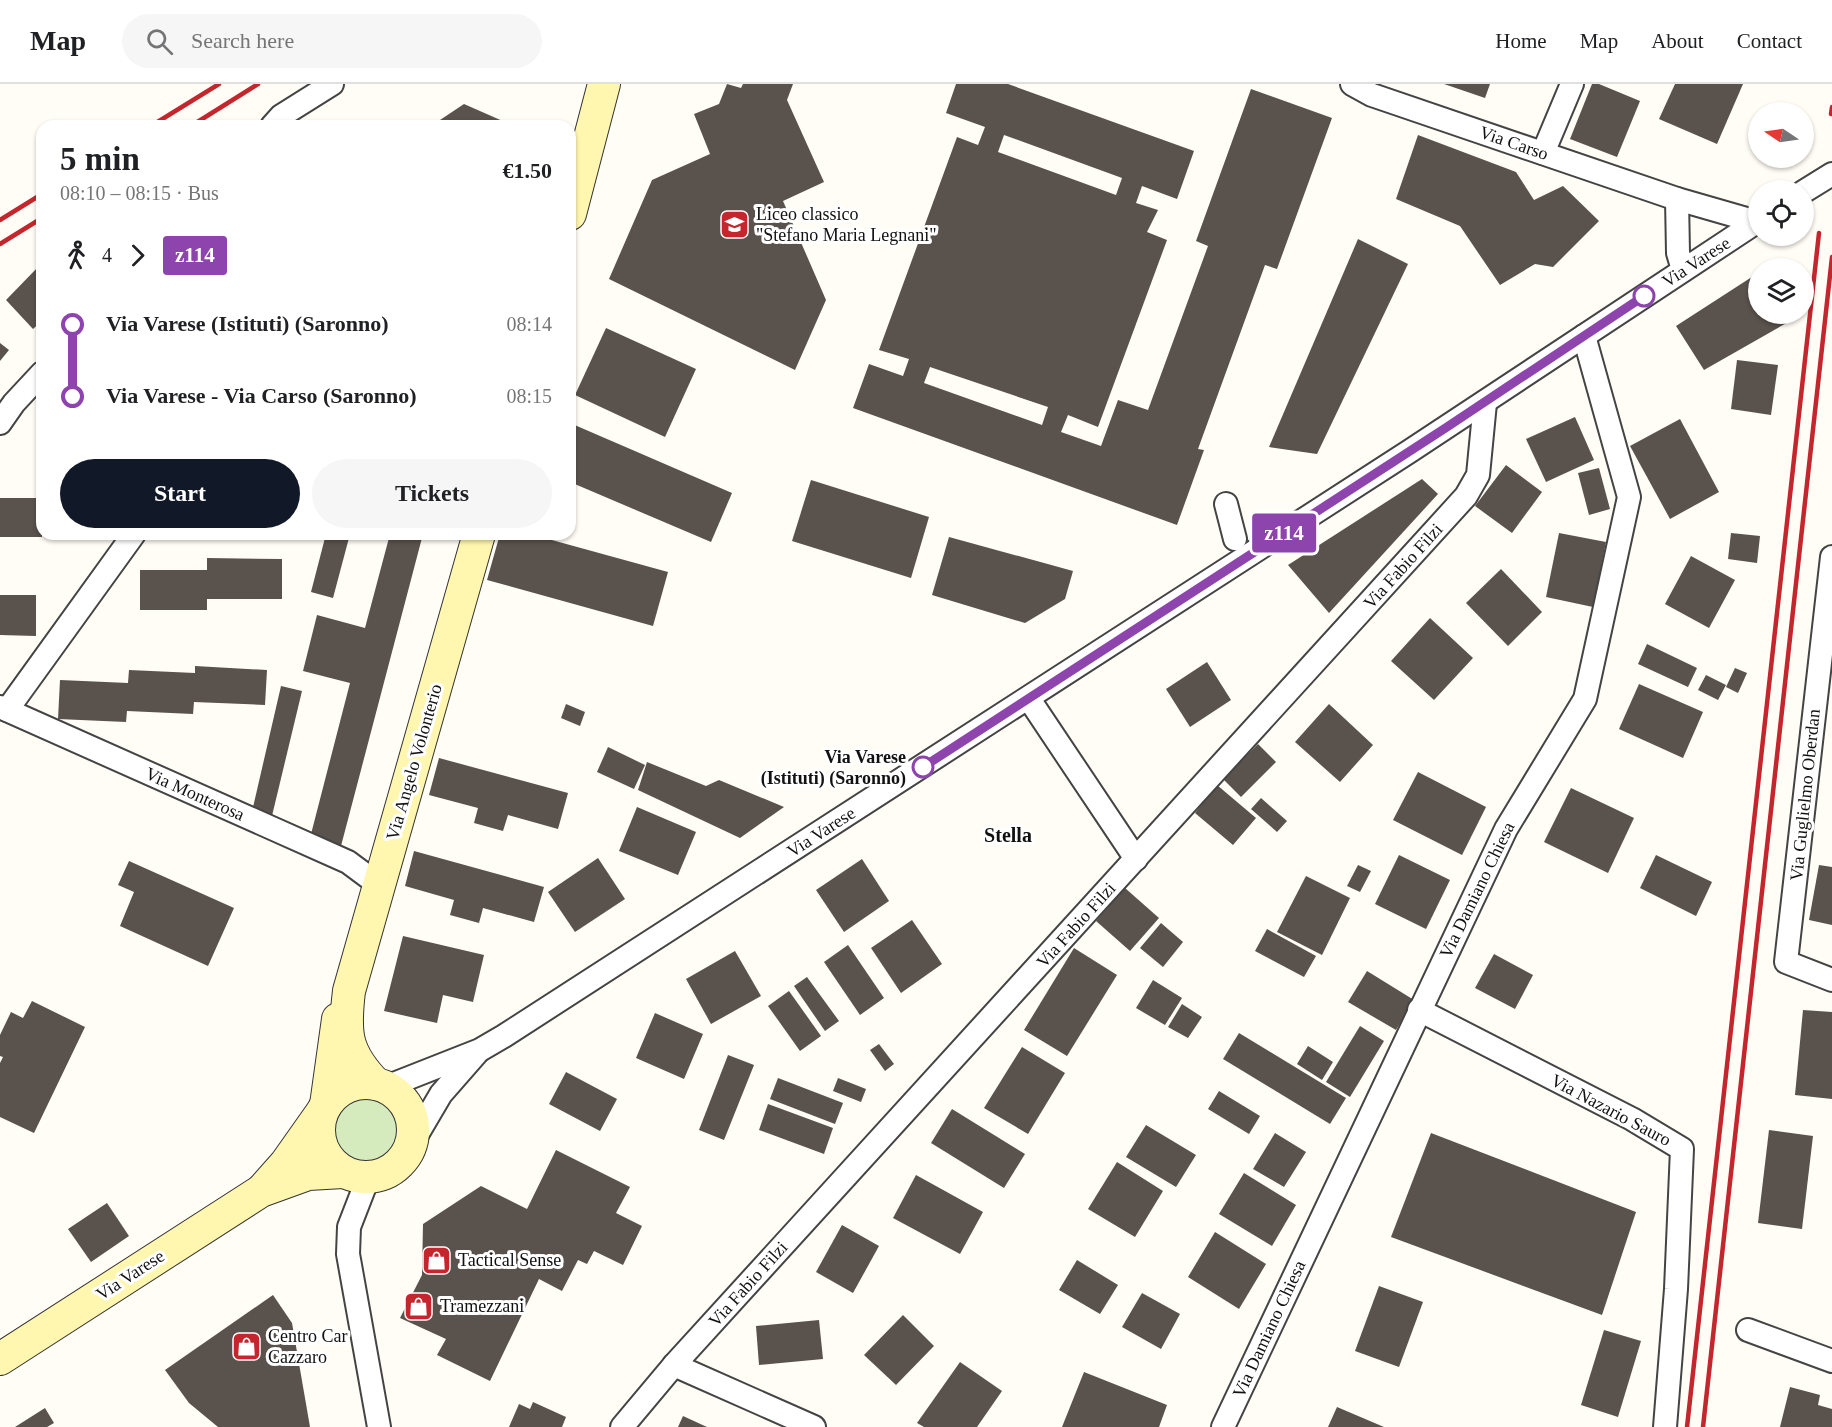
<!DOCTYPE html>
<html lang="en">
<head>
<meta charset="utf-8">
<style>
  :root { --surface:#fff; --page:#f6f6f6; --text:#202124; --muted:#757577; --line:#e0e0e0; --accent:#111827 }
  body { margin:0; font-family:"Times New Roman",serif; background:var(--page); color:var(--text); height:100vh; display:flex; flex-direction:column; font-size:22px; white-space:nowrap }
  * { box-sizing:border-box; margin:0 }
  p { font-size:20px; color:var(--muted) }
  .icon { flex:none; width:33px; height:33px; fill:none; stroke:currentColor; stroke-width:2; stroke-linecap:round; stroke-linejoin:round }
  .map { position:relative; flex:1; overflow:hidden }
  .panel { position:absolute; left:36px; top:36px; width:540px; height:420px; display:flex; flex-direction:column; background:var(--surface); border-radius:18px; box-shadow:0 2px 4px #0004 }
  .panel>* { flex:none }
  .badge { padding:0 12px; border-radius:4px; font-size:21px; line-height:39px }
  .needle { width:39px; rotate:283deg }
  .buttons { position:absolute; left:1748px; top:18px; display:grid; gap:12px }
  .buttons a { display:grid; place-items:center; width:66px; height:66px; border-radius:50%; background:var(--surface); box-shadow:0 2px 4px #0004; font-size:30px }
  .map>.badge { position:absolute; translate:-50% -50%; box-shadow:0 0 0 3px #fff }
  .legs { display:flex; align-items:center; gap:9px; height:66px; padding:0 24px; font-size:20px }
  .legs p { margin-inline-start:auto }
  .overview { display:flex; align-items:center; justify-content:space-between; height:102px; padding:0 24px }
  h1 { font-size:33px; font-weight:700; line-height:45px }
  .button { display:flex; gap:12px; margin-top:auto; padding:12px 24px }
  .button a { flex:1; height:69px; border-radius:36px; background:var(--accent); color:#fff; font-size:24px; font-weight:700; line-height:69px; text-align:center }
  .button a+a { background:var(--page); color:var(--text) }
  ul { padding:0 24px; list-style:none }
  li { display:flex; align-items:center; gap:21px; height:72px; font-size:22px }
  li i { display:grid; place-items:center; width:9px; height:100%; margin:0 8px; background:currentColor }
  li i::after { content:''; width:15px; height:15px; margin:-8px; border:4px solid; border-radius:50%; background:var(--surface) }
  li p { margin-inline-start:auto }
  li:first-child i { background:linear-gradient(#0000 50%,currentColor 0) }
  li:last-child i { background:linear-gradient(currentColor 50%,#0000 0) }
  header { display:flex; align-items:center; gap:36px; box-sizing:border-box; height:84px; padding:0 30px; background:var(--surface); border-bottom:2px solid var(--line) }
  header strong { font-size:28px }
  nav { display:flex; gap:33px; margin-inline-start:auto; font-size:21px }
  .search { width:420px; height:54px; background:var(--page); display:flex; align-items:center; gap:15px; box-sizing:border-box; padding:0 21px; border-radius:33px; color:var(--muted); font-size:22px }
  .map>svg:first-child { display:block }
  .green { fill:#d5ebbd }
  .building { fill:#5a524d; fill-rule:evenodd }
  .lines { fill:none; stroke-linecap:round; stroke-linejoin:round }
  .street-casing { stroke:#444; stroke-width:26 }
  .secondary-casing { stroke:#333; stroke-width:34 }
  .street { stroke:#fff; stroke-width:22 }
  .secondary { stroke:#fff6b0; stroke-width:32 }
  .rail { stroke:#c4262e; stroke-width:4.5 }
  .line-1-casing { stroke:#fff; stroke-width:14 }
  .line-1 { stroke:#8e44ad; stroke-width:9 }
  .stop-1-dot { fill:#fff; stroke:#8e44ad; stroke-width:3 }
  .labels { text-anchor:middle; dominant-baseline:central; stroke-width:6; stroke-linejoin:round; paint-order:stroke }
  .street-label { font-size:18px; fill:#111; stroke:#fff }
  .poi-label { font-size:18px; fill:#111; stroke:#fff; text-anchor:start }
  .stop-label { font-size:18px; font-weight:bold; fill:#111; stroke:#fff; text-anchor:end }
  .neighbourhood-label { font-size:20px; font-weight:bold; fill:#111; stroke:#fff }
</style>
</head>
<body>
<header>
<strong>Map</strong>
<div class="search"><svg class="icon" aria-label="search" viewBox="0 0 24 24"><circle cx="10" cy="10" r="6"/><path d="M15 15l6 6"/></svg>Search here</div>
<nav><a>Home</a><a>Map</a><a>About</a><a>Contact</a></nav>
</header>
<div class="map">
<svg width="1832" height="1343" viewBox="0 0 1832 1343">
  <rect width="100%" height="100%" fill="#fffdf5"/>
  <circle class="green" cx="366" cy="1047" r="36"/>
  <g class="building">
    <path d="M 727,0 L 741,4 L 743,0 L 793,0 L 787,16 L 824,98 L 783,117 L 826,216 L 795,286 L 609,195 L 652,96 L 710,70 L 694,30 L 719,20 Z"/>
    <path d="M 956,0 L 1008,0 L 1194,67 L 1177,115 L 1142,102 L 1136,119 L 1158,126 L 1147,148 L 1167,156 L 1098,343 L 1068,331 L 1061,348 L 1101,362 L 1118,316 L 1148,326 L 1208,162 L 1196,157 L 1251,5 L 1332,34 L 1277,185 L 1265,181 L 1198,365 L 1204,366 L 1177,441 L 853,324 L 869,280 L 903,292 L 909,275 L 879,266 L 957,53 L 978,61 L 985,43 L 946,29 ZM 1004,51 L 1122,94 L 1116,111 L 998,68 ZM 930,283 L 1048,323 L 1042,341 L 924,299 Z"/>
    <path d="M 1444,0 L 1490,0 L 1485,14 Z"/>
    <path d="M 1592,0 L 1599,0 L 1640,17 L 1617,73 L 1570,55 Z"/>
    <path d="M 1675,0 L 1743,0 L 1717,60 L 1659,35 Z"/>
    <path d="M 464,20 L 514,42 L 431,42 Z"/>
    <path d="M 1418,51 L 1516,88 L 1534,116 L 1563,102 L 1599,137 L 1553,183 L 1535,180 L 1500,201 L 1460,142 L 1396,115 Z"/>
    <path d="M 1358,155 L 1408,180 L 1317,370 L 1269,363 Z"/>
    <path d="M 40,181 L 42,237 L 33,245 L 6,216 Z"/>
    <path d="M 1758,189 L 1758,230 L 1785,230 L 1790,237 L 1704,286 L 1676,242 Z"/>
    <path d="M 606,244 L 696,285 L 665,353 L 575,311 Z"/>
    <path d="M 0,259 L 9,266 L 0,277 Z"/>
    <path d="M 1737,276 L 1778,281 L 1771,331 L 1731,325 Z"/>
    <path d="M 1575,333 L 1594,376 L 1546,398 L 1526,355 Z"/>
    <path d="M 1680,335 L 1719,408 L 1670,435 L 1630,362 Z"/>
    <path d="M 570,339 L 732,409 L 711,458 L 570,398 Z"/>
    <path d="M 1506,381 L 1542,408 L 1512,449 L 1475,422 Z"/>
    <path d="M 1599,384 L 1610,425 L 1589,431 L 1578,389 Z"/>
    <path d="M 1422,395 L 1438,410 L 1329,529 L 1288,481 Z"/>
    <path d="M 811,396 L 929,433 L 911,494 L 792,457 Z"/>
    <rect x="0" y="414" width="42" height="39"/>
    <path d="M 1559,449 L 1606,458 L 1593,523 L 1546,513 Z"/>
    <path d="M 1731,449 L 1760,452 L 1757,479 L 1728,475 Z"/>
    <path d="M 326,450 L 350,450 L 333,514 L 311,508 Z"/>
    <path d="M 390,450 L 423,450 L 341,762 L 310,754 L 350,599 L 303,587 L 317,531 L 365,544 Z"/>
    <path d="M 500,450 L 530,450 L 668,488 L 653,542 L 487,496 Z"/>
    <path d="M 949,453 L 1073,487 L 1065,515 L 1025,539 L 932,511 Z"/>
    <path d="M 1691,472 L 1735,496 L 1709,544 L 1665,520 Z"/>
    <path d="M 207,474 L 282,475 L 282,515 L 207,515 L 207,526 L 140,526 L 140,486 L 207,486 Z"/>
    <path d="M 1501,485 L 1542,528 L 1508,562 L 1466,519 Z"/>
    <path d="M 0,511 L 36,511 L 36,552 L 0,551 Z"/>
    <path d="M 1430,534 L 1473,574 L 1434,616 L 1391,577 Z"/>
    <path d="M 1647,560 L 1697,584 L 1688,603 L 1638,580 Z"/>
    <path d="M 1207,578 L 1231,616 L 1190,643 L 1166,605 Z"/>
    <path d="M 195,582 L 267,586 L 265,621 L 194,618 L 193,630 L 127,627 L 126,638 L 58,635 L 60,596 L 128,599 L 129,586 L 195,589 Z"/>
    <path d="M 1735,584 L 1747,589 L 1738,609 L 1726,603 Z"/>
    <path d="M 1706,591 L 1726,601 L 1718,616 L 1698,606 Z"/>
    <path d="M 1639,600 L 1703,628 L 1683,674 L 1619,645 Z"/>
    <path d="M 281,602 L 302,607 L 271,736 L 251,732 Z"/>
    <path d="M 566,620 L 585,628 L 580,642 L 561,634 Z"/>
    <path d="M 1329,620 L 1373,661 L 1340,698 L 1295,658 Z"/>
    <path d="M 1258,660 L 1276,678 L 1241,713 L 1223,695 Z"/>
    <path d="M 608,663 L 645,681 L 634,705 L 597,688 Z"/>
    <path d="M 439,674 L 568,709 L 558,745 L 508,731 L 503,747 L 474,739 L 478,724 L 429,711 Z"/>
    <path d="M 647,678 L 706,702 L 719,696 L 784,723 L 740,754 L 638,706 Z"/>
    <path d="M 1418,688 L 1486,723 L 1462,771 L 1393,736 Z"/>
    <path d="M 1217,701 L 1256,734 L 1233,761 L 1195,729 Z"/>
    <path d="M 1571,704 L 1634,734 L 1608,789 L 1544,758 Z"/>
    <path d="M 1261,714 L 1287,737 L 1277,748 L 1251,725 Z"/>
    <path d="M 637,723 L 696,748 L 678,791 L 619,767 Z"/>
    <path d="M 414,767 L 544,803 L 534,838 L 483,824 L 479,839 L 450,831 L 454,816 L 405,802 Z"/>
    <path d="M 1399,771 L 1450,796 L 1426,845 L 1375,820 Z"/>
    <path d="M 1656,771 L 1712,798 L 1696,832 L 1640,804 Z"/>
    <path d="M 598,774 L 625,815 L 575,848 L 548,808 Z"/>
    <path d="M 862,775 L 889,817 L 844,848 L 816,806 Z"/>
    <path d="M 129,777 L 234,824 L 208,882 L 120,842 L 134,808 L 118,801 Z"/>
    <path d="M 1358,781 L 1371,787 L 1360,808 L 1347,802 Z"/>
    <path d="M 1819,781 L 1832,783 L 1832,841 L 1809,836 Z"/>
    <path d="M 1306,792 L 1350,814 L 1322,871 L 1277,848 Z"/>
    <path d="M 1125,804 L 1159,834 L 1130,867 L 1096,837 Z"/>
    <path d="M 912,836 L 942,880 L 901,909 L 871,864 Z"/>
    <path d="M 1161,839 L 1183,858 L 1163,883 L 1140,864 Z"/>
    <path d="M 1267,845 L 1316,872 L 1304,893 L 1255,867 Z"/>
    <path d="M 403,852 L 484,871 L 473,918 L 443,911 L 437,939 L 384,927 Z"/>
    <path d="M 848,861 L 884,914 L 860,931 L 824,878 Z"/>
    <path d="M 1074,864 L 1117,891 L 1067,972 L 1024,946 Z"/>
    <path d="M 735,867 L 761,912 L 711,940 L 686,895 Z"/>
    <path d="M 1494,870 L 1533,891 L 1515,925 L 1475,904 Z"/>
    <path d="M 1367,887 L 1414,916 L 1396,946 L 1348,918 Z"/>
    <path d="M 807,893 L 839,937 L 825,947 L 794,902 Z"/>
    <path d="M 1153,896 L 1182,914 L 1165,941 L 1136,924 Z"/>
    <path d="M 789,907 L 821,952 L 800,967 L 768,922 Z"/>
    <path d="M 32,917 L 85,943 L 34,1049 L 0,1033 L 0,979 L 3,973 L 0,972 L 0,951 L 11,928 L 23,934 Z"/>
    <path d="M 1182,920 L 1202,933 L 1188,954 L 1168,943 Z"/>
    <path d="M 1803,926 L 1832,928 L 1832,1015 L 1795,1011 Z"/>
    <path d="M 655,929 L 703,950 L 684,995 L 636,974 Z"/>
    <path d="M 1360,942 L 1384,957 L 1350,1013 L 1326,998 Z"/>
    <path d="M 1239,949 L 1346,1014 L 1330,1040 L 1223,975 Z"/>
    <path d="M 879,960 L 894,980 L 885,987 L 870,966 Z"/>
    <path d="M 1308,962 L 1333,978 L 1322,996 L 1297,980 Z"/>
    <path d="M 1022,963 L 1065,989 L 1028,1050 L 984,1024 Z"/>
    <path d="M 728,971 L 754,981 L 724,1056 L 699,1046 Z"/>
    <path d="M 566,988 L 617,1015 L 600,1047 L 549,1020 Z"/>
    <path d="M 778,994 L 843,1019 L 835,1040 L 770,1015 Z"/>
    <path d="M 838,994 L 866,1005 L 861,1018 L 833,1007 Z"/>
    <path d="M 1219,1007 L 1260,1032 L 1249,1050 L 1208,1025 Z"/>
    <path d="M 768,1020 L 833,1044 L 824,1070 L 759,1046 Z"/>
    <path d="M 952,1025 L 1025,1070 L 1004,1104 L 931,1059 Z"/>
    <path d="M 1146,1041 L 1196,1071 L 1176,1103 L 1126,1073 Z"/>
    <path d="M 1769,1046 L 1813,1052 L 1802,1145 L 1758,1139 Z"/>
    <path d="M 1275,1049 L 1306,1068 L 1284,1103 L 1253,1085 Z"/>
    <path d="M 1431,1049 L 1636,1128 L 1602,1231 L 1391,1153 Z"/>
    <path d="M 556,1066 L 630,1103 L 616,1129 L 642,1142 L 623,1181 L 594,1167 L 587,1180 L 578,1176 L 562,1207 L 539,1195 L 490,1297 L 437,1271 L 446,1255 L 400,1234 L 422,1191 L 423,1140 L 481,1102 L 527,1125 Z"/>
    <path d="M 1117,1078 L 1163,1107 L 1135,1153 L 1088,1125 Z"/>
    <path d="M 1244,1089 L 1296,1121 L 1272,1162 L 1219,1130 Z"/>
    <path d="M 916,1091 L 983,1128 L 960,1170 L 893,1134 Z"/>
    <path d="M 107,1119 L 129,1152 L 91,1178 L 68,1145 Z"/>
    <path d="M 842,1141 L 879,1162 L 853,1209 L 816,1188 Z"/>
    <path d="M 1215,1148 L 1266,1180 L 1239,1225 L 1188,1193 Z"/>
    <path d="M 1077,1176 L 1118,1201 L 1100,1230 L 1059,1206 Z"/>
    <path d="M 1379,1202 L 1423,1218 L 1399,1283 L 1355,1267 Z"/>
    <path d="M 1142,1209 L 1180,1230 L 1161,1265 L 1122,1243 Z"/>
    <path d="M 273,1211 L 292,1239 L 310,1343 L 218,1343 L 189,1319 L 165,1286 Z"/>
    <path d="M 903,1231 L 934,1262 L 896,1301 L 864,1271 Z"/>
    <path d="M 819,1236 L 823,1275 L 759,1281 L 756,1242 Z"/>
    <path d="M 1604,1246 L 1641,1257 L 1618,1333 L 1581,1321 Z"/>
    <path d="M 960,1278 L 1002,1307 L 977,1343 L 924,1343 L 917,1339 Z"/>
    <path d="M 1084,1288 L 1167,1321 L 1159,1343 L 1062,1343 Z"/>
    <path d="M 1790,1303 L 1820,1311 L 1818,1321 L 1832,1325 L 1832,1343 L 1780,1343 Z"/>
    <path d="M 533,1318 L 566,1333 L 562,1343 L 509,1343 L 519,1320 L 530,1325 Z"/>
    <path d="M 1337,1323 L 1384,1343 L 1328,1343 Z"/>
    <path d="M 45,1324 L 54,1339 L 47,1343 L 15,1343 Z"/>
    <path d="M 683,1332 L 707,1343 L 678,1343 Z"/>
  </g>
  <g class="lines">
    <defs>
      <g id="street">
        <path d="M 1352,0 L 1372,11 L 1677,115 L 1757,138"/>
        <path d="M 272,42 L 281,32 L 332,0"/>
        <path d="M 1543,69 L 1572,0"/>
        <path d="M 1803,108 L 1832,90"/>
        <path d="M 1677,115 L 1678,169 L 1683,186"/>
        <path d="M 0,339 L 14,319 L 42,289"/>
        <path d="M 1226,420 L 1235,455"/>
        <path d="M 1832,473 L 1786,878 L 1832,896"/>
        <path d="M 1029,615 L 1136,775"/>
        <path d="M 0,623 L 348,778 L 379,801"/>
        <path d="M 7,626 L 134,450"/>
        <path d="M 1419,926 L 1632,1035 L 1682,1065 L 1676,1205 L 1665,1343"/>
        <path d="M 386,1003 L 480,966 L 504,952 L 1410,367 L 1758,137"/>
        <path d="M 411,1061 L 441,1010 L 476,970"/>
        <path d="M 368,1094 L 349,1143 L 348,1170 L 379,1343"/>
        <path d="M 1748,1246 L 1832,1277"/>
        <path d="M 674,1281 L 814,1343"/>
        <path d="M 622,1343 L 674,1281 L 1466,412 L 1478,391 L 1485,319"/>
        <path d="M 1223,1343 L 1506,745 L 1585,615 L 1629,413 L 1584,252"/>
      </g>
      <g id="secondary">
        <path d="M 570,130 L 604,0"/>
        <circle cx="366" cy="1046" r="47"/>
        <path d="M 376,1000 C 345,968 344,949 349,907 L 479,450"/>
        <path d="M 326,1021 L 338,935"/>
        <path d="M 263,1105 L 286,1079 L 322,1028"/>
        <path d="M 0,1275 L 261,1107 L 308,1090 L 343,1088"/>
      </g>
    </defs>
    <use href="#street" class="street-casing"/>
    <use href="#secondary" class="secondary-casing"/>
    <use href="#street" class="street"/>
    <use href="#secondary" class="secondary"/>
    <g class="rail">
      <path d="M 1831,30 L 1832,23"/>
      <path d="M 151,42 L 219,0"/>
      <path d="M 191,42 L 258,0"/>
      <path d="M 0,136 L 42,110"/>
      <path d="M 0,160 L 42,134"/>
      <path d="M 1687,1343 L 1819,149"/>
      <path d="M 1703,1343 L 1832,173"/>
    </g>
  </g>
  <g class="lines">
    <defs>
      <path id="line-1" d="M 923,683 L 1447,343 L 1644,212"/>
    </defs>
    <use href="#line-1" class="line-1-casing"/>
    <use href="#line-1" class="line-1"/>
  </g>
  <defs>
    <symbol id="school-square" viewBox="-11 -11 22 22"><rect x="-9" y="-9" width="18" height="18" rx="4" fill="#c4262e" stroke="#fff"/><path d="M0-5L7-2L0 1L-7-2ZM-4 1L0 2.5L4 1V4Q0 6-4 4Z" fill="#fff"/></symbol>
    <symbol id="shop-square" viewBox="-11 -11 22 22"><rect x="-9" y="-9" width="18" height="18" rx="4" fill="#c4262e" stroke="#fff"/><path d="M-5-2.5h2.3a2.7 3.5 0 0 1 5.4 0H5L5.5 6h-11ZM-1.5-2.5h3a1.5 2.3 0 0 0-3 0Z" fill="#fff"/></symbol>
  </defs>
  <g fill-rule="evenodd">
    <use href="#school-square" x="718" y="124" width="33" height="33"/>
    <use href="#shop-square" x="420" y="1160" width="33" height="33"/>
    <use href="#shop-square" x="402" y="1206" width="33" height="33"/>
    <use href="#shop-square" x="230" y="1246" width="33" height="33"/>
  </g>
  <g class="stop-1-dot">
    <circle cx="1644" cy="212" r="10"/>
    <circle cx="923" cy="683" r="10"/>
  </g>
  <g class="labels">
    <g class="street-label">
      <text transform="translate(1514 59) rotate(19)">Via Carso</text>
      <text transform="translate(1696 178) rotate(-33)">Via Varese</text>
      <text transform="translate(1403 482) rotate(-48)">Via Fabio Filzi</text>
      <text transform="translate(414 678) rotate(-74)">Via Angelo Volonterio</text>
      <text transform="translate(195 710) rotate(24)">Via Monterosa</text>
      <text transform="translate(1805 711) rotate(-84)">Via Guglielmo Oberdan</text>
      <text transform="translate(821 748) rotate(-33)">Via Varese</text>
      <text transform="translate(1477 806) rotate(-64)">Via Damiano Chiesa</text>
      <text transform="translate(1076 841) rotate(-48)">Via Fabio Filzi</text>
      <text transform="translate(1611 1026) rotate(28)">Via Nazario Sauro</text>
      <text transform="translate(130 1191) rotate(-33)">Via Varese</text>
      <text transform="translate(748 1200) rotate(-48)">Via Fabio Filzi</text>
      <text transform="translate(1269 1245) rotate(-65)">Via Damiano Chiesa</text>
    </g>
    <g class="poi-label">
      <text x="756" y="130">Liceo classico<tspan x="756" dy="21">"Stefano Maria Legnani"</tspan></text>
      <text x="458" y="1176">Tactical Sense</text>
      <text x="440" y="1222">Tramezzani</text>
      <text x="268" y="1252">Centro Car<tspan x="268" dy="21">Cazzaro</tspan></text>
    </g>
    <g class="stop-label">
      <text x="906" y="673">Via Varese<tspan x="906" dy="21">(Istituti) (Saronno)</tspan></text>
    </g>
    <g class="neighbourhood-label">
      <text x="1008" y="751">Stella</text>
    </g>
  </g>
</svg>
<div class="buttons">
<a><svg class="needle" viewBox="-14 -14 28 28"><path d="M0-13l5 13h-10z" fill="#e53935"/><path d="M0 13l5-13h-10z" fill="#757577"/></svg></a>
<a><svg class="icon" aria-label="locate" viewBox="0 0 24 24"><circle cx="12" cy="12" r="6"/><path d="M12 2v4M12 18v4M2 12h4M18 12h4"/></svg></a>
<a><svg class="icon" aria-label="layers" viewBox="0 0 24 24"><path d="M12 4l9 5-9 5-9-5zM3 14l9 5 9-5"/></svg></a>
</div>
<b class="badge" style="left:1284px;top:449px;background:#8e44ad;color:#fff">z114</b>
<section class="panel">
<div class="overview"><div><h1>5 min</h1><p>08:10 – 08:15 · Bus</p></div><b>€1.50</b></div>
<div class="legs"><svg class="icon" aria-label="walk" viewBox="0 0 24 24"><circle cx="13" cy="4" r="2"/><path d="M13 8l-2 6 4 7M11 14l-3 7M7 12l3-4h3l4 4"/></svg>4<svg class="icon" aria-label="forward" viewBox="0 0 24 24"><path d="M9 5l7 7-7 7"/></svg><b class="badge" style="background:#8e44ad;color:#fff">z114</b></div>
<ul>
<li><i style="color:#8e44ad"></i><b>Via Varese (Istituti) (Saronno)</b><p>08:14</p></li>
<li><i style="color:#8e44ad"></i><b>Via Varese - Via Carso (Saronno)</b><p>08:15</p></li>
</ul>
<div class="button"><a>Start</a><a>Tickets</a></div>
</section>
</div>
</body>
</html>
